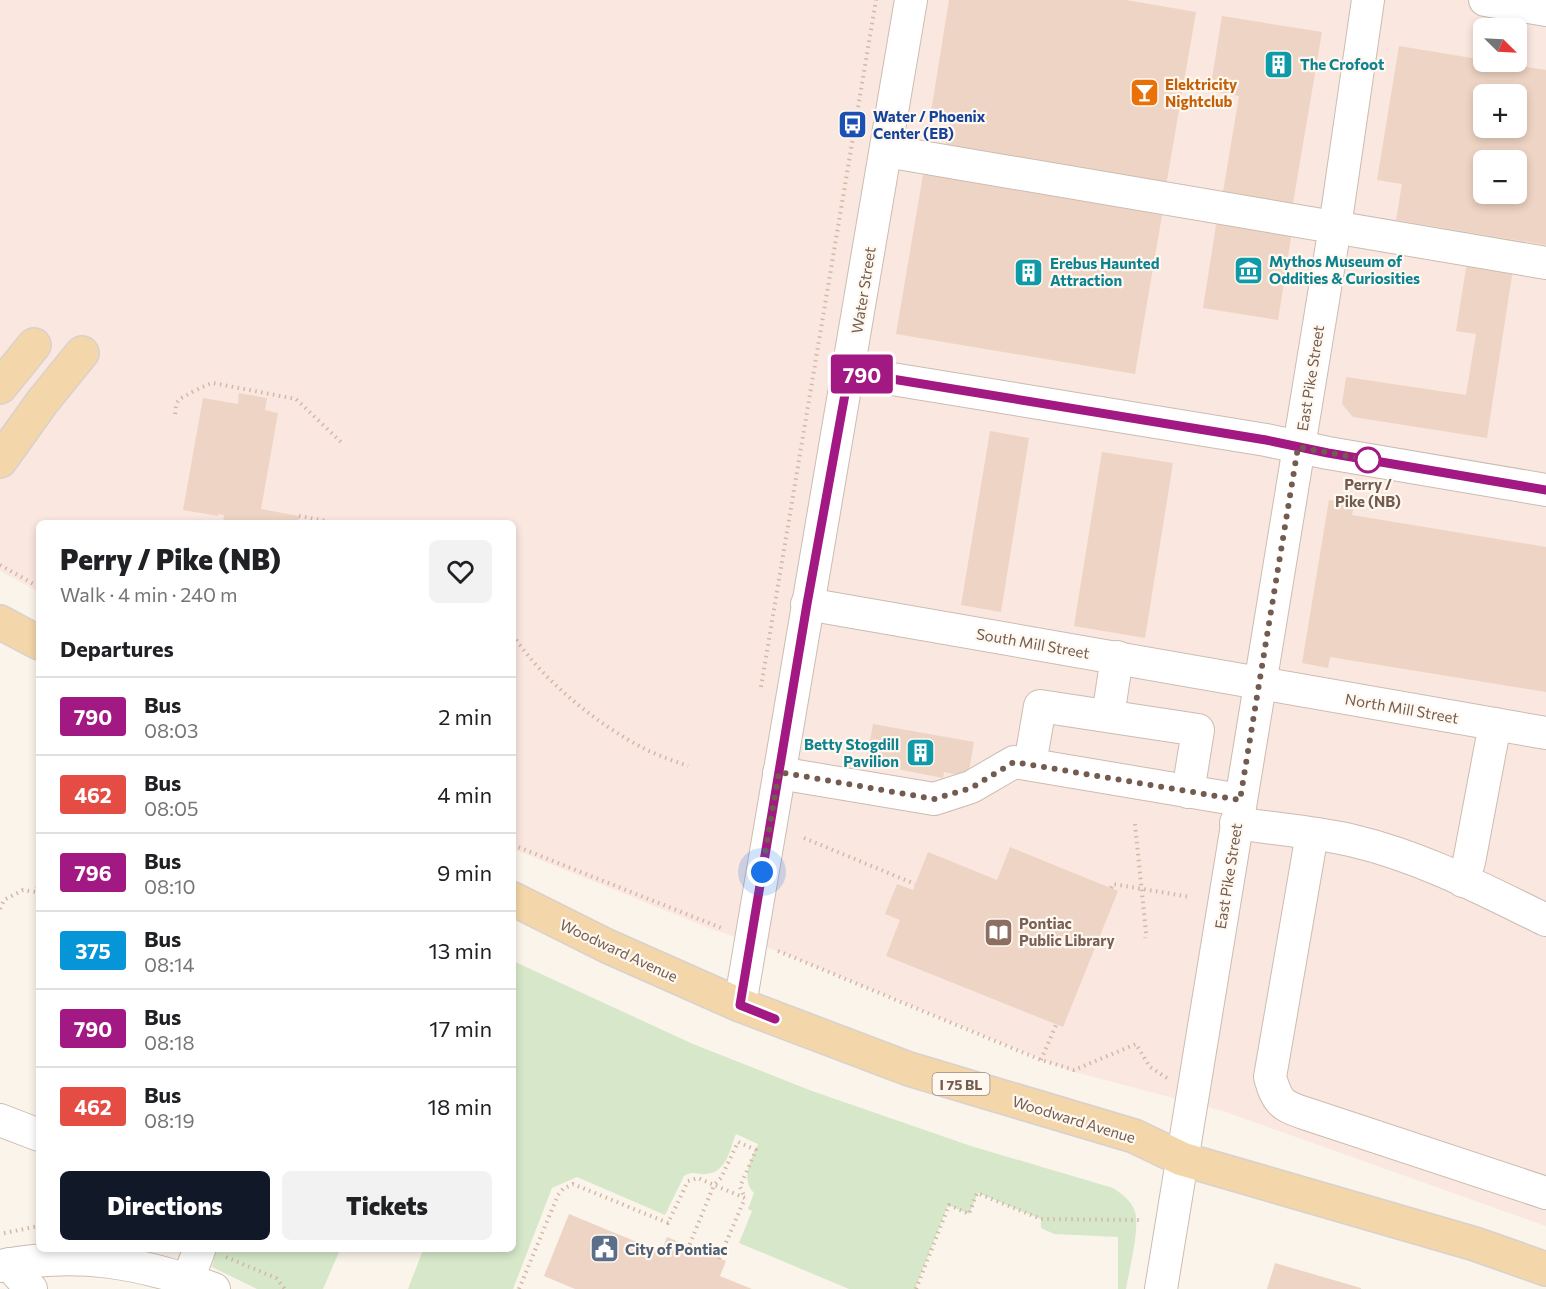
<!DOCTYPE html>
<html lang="en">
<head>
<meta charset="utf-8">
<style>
  :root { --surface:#fff; --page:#f2f2f2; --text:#202124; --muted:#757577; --line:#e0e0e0; --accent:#111827 }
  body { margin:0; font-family:Commissioner,sans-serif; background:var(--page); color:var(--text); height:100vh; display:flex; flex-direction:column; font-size:22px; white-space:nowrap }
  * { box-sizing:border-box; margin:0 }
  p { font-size:20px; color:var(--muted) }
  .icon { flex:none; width:33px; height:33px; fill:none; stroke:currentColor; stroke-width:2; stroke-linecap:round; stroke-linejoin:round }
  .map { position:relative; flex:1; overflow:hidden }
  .panel { position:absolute; left:36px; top:520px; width:480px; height:732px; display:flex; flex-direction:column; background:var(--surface); border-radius:9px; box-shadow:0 3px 9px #0003 }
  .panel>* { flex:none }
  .badge { padding:0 12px; border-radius:4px; font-size:21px; line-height:39px }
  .needle { width:39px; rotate:114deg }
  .buttons { position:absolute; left:1473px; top:18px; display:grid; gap:12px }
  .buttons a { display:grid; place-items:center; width:54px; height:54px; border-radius:9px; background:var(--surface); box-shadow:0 3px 9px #0003; font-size:30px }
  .you { position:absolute; width:30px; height:30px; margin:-15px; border:4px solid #fff; border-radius:50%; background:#1a73e8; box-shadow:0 0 0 9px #1a73e833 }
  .map>.badge { position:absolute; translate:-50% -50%; box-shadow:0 0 0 3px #fff }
  h2 { padding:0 24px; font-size:22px; line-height:54px }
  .round { display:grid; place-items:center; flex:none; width:63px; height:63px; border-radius:9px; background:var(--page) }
  .headline { display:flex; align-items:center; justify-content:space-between; height:102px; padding:0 24px }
  h1 { font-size:28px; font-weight:800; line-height:45px }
  .action { display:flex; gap:12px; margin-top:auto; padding:12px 24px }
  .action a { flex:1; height:69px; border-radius:9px; background:var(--accent); color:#fff; font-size:24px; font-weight:800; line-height:69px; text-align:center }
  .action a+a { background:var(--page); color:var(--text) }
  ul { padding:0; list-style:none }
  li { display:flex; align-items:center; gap:18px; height:78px; padding:0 24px; border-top:2px solid var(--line) }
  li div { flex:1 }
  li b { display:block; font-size:22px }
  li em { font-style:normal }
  li .badge { min-width:66px; font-weight:700; text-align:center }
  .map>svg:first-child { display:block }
  .commercial { fill:#fae7df; fill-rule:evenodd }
  .green { fill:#d6e8c9 }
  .building { fill:#eed4c4; fill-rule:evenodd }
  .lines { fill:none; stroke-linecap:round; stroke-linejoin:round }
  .minor-casing { stroke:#ccbcb1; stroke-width:34 }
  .major-casing { stroke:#d8d1ce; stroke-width:36 }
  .path { stroke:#d3b7a7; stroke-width:4; stroke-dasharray:1.5 4.5; stroke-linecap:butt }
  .minor { stroke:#fff; stroke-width:32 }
  .major { stroke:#f3d6a9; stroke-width:33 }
  .line-casing { stroke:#fff; stroke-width:14 }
  .line { stroke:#a31984; stroke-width:9 }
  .walk { stroke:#735c4f; stroke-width:6; stroke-dasharray:0 10.8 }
  .stop-dot { fill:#fff; stroke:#a31984; stroke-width:3 }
  .labels { text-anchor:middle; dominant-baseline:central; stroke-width:4.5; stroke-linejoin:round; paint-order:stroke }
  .shield { fill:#fef8f0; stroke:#9d8b7f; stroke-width:1.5 }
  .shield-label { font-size:14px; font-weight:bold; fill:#735c4f }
  .culture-label { font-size:15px; font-weight:bold; fill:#0d838f; stroke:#fef8f0; text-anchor:start }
  .food-label { font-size:15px; font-weight:bold; fill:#c56008; stroke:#fef8f0; text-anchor:start }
  .transit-label { font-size:15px; font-weight:bold; fill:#164399; stroke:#fef8f0; text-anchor:start }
  .street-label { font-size:15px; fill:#735c4f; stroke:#fef8f0 }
  .stop-label { font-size:15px; font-weight:bold; fill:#735c4f; stroke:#fef8f0 }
  .education-label { font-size:15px; font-weight:bold; fill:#785e54; stroke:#fef8f0; text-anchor:start }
  .service-label { font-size:15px; font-weight:bold; fill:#4e5e75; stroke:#fef8f0; text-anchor:start }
</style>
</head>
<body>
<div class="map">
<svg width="1546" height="1289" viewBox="0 0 1546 1289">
  <rect width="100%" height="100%" fill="#fbf4ea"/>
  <path class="commercial" d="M 0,0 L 1546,0 L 1546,1226 L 1223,1111 L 1071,1071 L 781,952 L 714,930 L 513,849 L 513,524 L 39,524 L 39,592 L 0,571 ZM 1484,28 L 1516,28 L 1516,62 L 1484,62 ZM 1484,94 L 1516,94 L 1516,128 L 1484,128 ZM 1484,160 L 1516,160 L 1516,194 L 1484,194 Z"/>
  <g class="green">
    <path d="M 513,961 L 693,1044 L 812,1091 L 971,1146 L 1113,1188 C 1122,1194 1132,1201 1135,1212 C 1140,1228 1129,1271 1126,1289 L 1118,1289 L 1118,1237 L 1054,1234 L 1041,1228 L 1041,1219 L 978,1193 L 969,1214 L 948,1205 L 915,1289 L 849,1289 L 739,1243 L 752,1211 L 748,1209 L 754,1193 C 740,1178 751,1160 758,1144 L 736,1134 C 730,1148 727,1173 706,1174 C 697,1175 693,1170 684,1176 L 665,1215 L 577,1177 L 552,1188 L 513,1289 L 408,1289 L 423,1250 L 513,1250 Z"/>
    <path d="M 216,1250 L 340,1250 L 323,1289 L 257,1289 L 212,1267 Z"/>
  </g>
  <g class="building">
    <path d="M 949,0 L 1126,0 L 1196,12 L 1166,186 L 945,149 L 949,122 L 930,118 Z"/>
    <path d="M 1222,16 L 1322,32 L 1292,209 L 1222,198 L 1239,96 L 1210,91 Z"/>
    <path d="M 1399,46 L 1484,60 L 1484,62 L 1495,62 L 1546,70 L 1546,245 L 1396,220 L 1402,184 L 1377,180 ZM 1484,94 L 1516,94 L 1516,128 L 1484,128 ZM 1484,160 L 1516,160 L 1516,194 L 1484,194 Z"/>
    <path d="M 924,169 L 1163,209 L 1135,374 L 896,334 Z"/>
    <path d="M 1217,219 L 1292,232 L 1278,320 L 1203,308 Z"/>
    <path d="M 1467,262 L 1513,269 L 1487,438 L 1353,417 L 1342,404 L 1346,377 L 1466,395 L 1476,334 L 1456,331 Z"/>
    <path d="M 239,393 L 267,398 L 265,410 L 278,413 L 261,509 L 299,516 L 298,524 L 223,524 L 224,515 L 218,514 L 218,516 L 183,510 L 203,398 L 238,404 Z"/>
    <path d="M 990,431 L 1029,438 L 1001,612 L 961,605 Z"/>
    <path d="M 1102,452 L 1173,463 L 1145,638 L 1074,626 Z"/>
    <path d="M 1329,500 L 1354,504 L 1352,515 L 1546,547 L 1546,692 L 1330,657 L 1328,668 L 1302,663 Z"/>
    <path d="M 873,724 L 974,742 L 968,777 L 944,772 L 943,778 L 866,763 Z"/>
    <path d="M 1010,847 L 1118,891 L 1063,1027 L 886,956 L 900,920 L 885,914 L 897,884 L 913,890 L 928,852 L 997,880 Z"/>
    <path d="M 569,1214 L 661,1252 L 667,1237 L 726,1261 L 720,1276 L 752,1289 L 575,1289 L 544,1276 Z"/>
    <path d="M 1275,1263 L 1361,1288 L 1361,1289 L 1267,1289 Z"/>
  </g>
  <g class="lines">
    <defs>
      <g id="minor">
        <path d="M 1485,0 L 1546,10"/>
        <path d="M 886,151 L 1546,263"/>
        <path d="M 849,372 L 1266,440 L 1328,453 L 1546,490"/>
        <path d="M 807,604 L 1546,733"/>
        <path d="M 1108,716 L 1117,657"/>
        <path d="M 1030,764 L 1040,706 L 1198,730 L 1188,792"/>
        <path d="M 779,773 L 934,799 L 971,787 L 1014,762 L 1240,800"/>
        <path d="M 1236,823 C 1275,829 1316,832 1354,841 C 1422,857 1484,890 1546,920"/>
        <path d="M 1312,834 L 1270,1077 C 1277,1101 1280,1105 1304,1113 L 1546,1193"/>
        <path d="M 1463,881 L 1469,862 L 1495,724"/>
        <path d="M 740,1005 L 911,0"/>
        <path d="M 0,1120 L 39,1135"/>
        <path d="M 9,1264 L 31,1289"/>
        <path d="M 0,1266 C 79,1251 139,1262 214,1289"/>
        <path d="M 188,1280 L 199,1250"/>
        <path d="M 1161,1289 L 1335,227 L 1368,0"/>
      </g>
      <g id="major">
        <path d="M 0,387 L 34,345"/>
        <path d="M 0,461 L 43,401 L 82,353"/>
        <path d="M 0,622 L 39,643"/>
        <path d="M 513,899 L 607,946 L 740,1005 L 909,1069 L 1134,1136 L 1182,1159 L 1475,1244 L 1546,1269"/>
      </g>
    </defs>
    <use href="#minor" class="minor-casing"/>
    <use href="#major" class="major-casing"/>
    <g class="path">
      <path d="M 175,414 C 176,409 175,403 180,399 C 184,396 207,384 213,383 L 296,399 L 341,442"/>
      <path d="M 299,516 L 327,521 L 326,524"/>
      <path d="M 0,565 L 39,587"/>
      <path d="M 513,635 C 542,680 598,725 645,749 C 659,756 674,761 688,766"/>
      <path d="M 761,687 L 876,0"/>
      <path d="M 1135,824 L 1146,933 L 1145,938"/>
      <path d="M 804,838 L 915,884"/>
      <path d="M 513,845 L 724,929"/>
      <path d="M 1111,888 L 1113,884 L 1190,897"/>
      <path d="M 0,909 L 4,900 L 23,890 L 36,892 L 39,884"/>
      <path d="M 778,951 L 1041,1060 L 1074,1070 L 1136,1044 L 1150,1067 L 1167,1078"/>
      <path d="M 1041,1060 L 1056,1025"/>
      <path d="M 4,1233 L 39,1226"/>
      <path d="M 226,1257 L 276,1278 L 285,1289"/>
      <path d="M 719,1259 L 745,1198"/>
      <path d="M 519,1289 L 558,1195 L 563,1189 L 573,1184 L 668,1223 L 688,1181 L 698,1178 L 714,1185 L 721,1178 L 738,1142 L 756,1150 L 740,1187 L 745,1198 L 714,1185 L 689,1246"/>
      <path d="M 916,1289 L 949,1205 L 969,1214 L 977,1193 L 1041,1219 L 1139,1220"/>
    </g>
    <use href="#minor" class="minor"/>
    <use href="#major" class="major"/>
  </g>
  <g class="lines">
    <defs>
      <path id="line" d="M 775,1019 L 740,1005 L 807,604 L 849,372 L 1266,440 L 1328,453 L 1546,490"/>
    </defs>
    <use href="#line" class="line-casing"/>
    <use href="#line" class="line"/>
    <path class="walk" d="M 762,872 L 779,772 L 934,799 L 971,788 L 1014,762 L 1240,800 L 1298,447 L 1368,460"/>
  </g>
  <defs>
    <symbol id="building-square" viewBox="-11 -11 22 22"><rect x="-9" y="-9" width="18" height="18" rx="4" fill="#0f9aa8" stroke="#fef8f0"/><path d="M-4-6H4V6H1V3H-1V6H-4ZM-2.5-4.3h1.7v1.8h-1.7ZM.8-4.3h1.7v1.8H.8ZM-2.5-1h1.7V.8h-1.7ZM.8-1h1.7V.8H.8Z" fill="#fff"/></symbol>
    <symbol id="bar-square" viewBox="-11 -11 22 22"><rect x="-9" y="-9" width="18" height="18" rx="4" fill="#e8710a" stroke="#fef8f0"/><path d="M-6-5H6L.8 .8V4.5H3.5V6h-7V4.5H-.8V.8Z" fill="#fff"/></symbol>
    <symbol id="bus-square" viewBox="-11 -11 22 22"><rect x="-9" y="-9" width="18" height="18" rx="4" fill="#1a4fb4" stroke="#fef8f0"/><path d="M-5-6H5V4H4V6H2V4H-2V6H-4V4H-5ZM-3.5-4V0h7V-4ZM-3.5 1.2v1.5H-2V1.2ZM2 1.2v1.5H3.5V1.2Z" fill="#fff"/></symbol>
    <symbol id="museum-square" viewBox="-11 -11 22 22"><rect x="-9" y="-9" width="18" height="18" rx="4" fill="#0f9aa8" stroke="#fef8f0"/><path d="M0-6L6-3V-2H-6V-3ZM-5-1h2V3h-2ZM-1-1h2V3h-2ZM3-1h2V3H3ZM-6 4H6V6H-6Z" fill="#fff"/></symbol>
    <symbol id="library-square" viewBox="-11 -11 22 22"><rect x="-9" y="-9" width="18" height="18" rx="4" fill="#8d6e63" stroke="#fef8f0"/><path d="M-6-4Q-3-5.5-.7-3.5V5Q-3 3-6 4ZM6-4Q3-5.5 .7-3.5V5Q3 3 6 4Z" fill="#fff"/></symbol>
    <symbol id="civic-square" viewBox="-11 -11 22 22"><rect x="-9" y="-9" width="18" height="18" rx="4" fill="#5c6f8a" stroke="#fef8f0"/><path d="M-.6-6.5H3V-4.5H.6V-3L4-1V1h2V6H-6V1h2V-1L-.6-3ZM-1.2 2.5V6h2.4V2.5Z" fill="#fff"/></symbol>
  </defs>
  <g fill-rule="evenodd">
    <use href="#building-square" x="1262" y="48" width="33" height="33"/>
    <use href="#bar-square" x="1128" y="76" width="33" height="33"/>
    <use href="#bus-square" x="836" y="108" width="33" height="33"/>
    <use href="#museum-square" x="1232" y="254" width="33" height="33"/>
    <use href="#building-square" x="1012" y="256" width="33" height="33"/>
    <use href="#building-square" x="904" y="736" width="33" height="33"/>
    <use href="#library-square" x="982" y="916" width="33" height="33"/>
    <use href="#civic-square" x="588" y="1232" width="33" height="33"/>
  </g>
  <circle class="stop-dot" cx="1368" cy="460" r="12"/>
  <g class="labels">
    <rect class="shield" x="932.5" y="1073" width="57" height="22" rx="4.5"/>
    <g class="shield-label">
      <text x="961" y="1084">I 75 BL</text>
    </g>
    <g class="culture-label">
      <text x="1300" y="64">The Crofoot</text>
      <text x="1269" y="261">Mythos Museum of<tspan x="1269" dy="17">Oddities &amp; Curiosities</tspan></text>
      <text x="1050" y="263">Erebus Haunted<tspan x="1050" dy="17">Attraction</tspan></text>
      <text x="899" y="744" text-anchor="end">Betty Stogdill<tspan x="899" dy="17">Pavilion</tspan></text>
    </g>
    <g class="food-label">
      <text x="1165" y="84">Elektricity<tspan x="1165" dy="17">Nightclub</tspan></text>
    </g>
    <g class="transit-label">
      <text x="873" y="116">Water / Phoenix<tspan x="873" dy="17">Center (EB)</tspan></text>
    </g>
    <g class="street-label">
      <text transform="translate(863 290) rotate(-81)">Water Street</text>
      <text transform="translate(1310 378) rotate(-81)">East Pike Street</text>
      <text transform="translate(1033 643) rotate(10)">South Mill Street</text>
      <text transform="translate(1402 708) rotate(10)">North Mill Street</text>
      <text transform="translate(1228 876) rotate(-81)">East Pike Street</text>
      <text transform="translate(619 950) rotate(25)">Woodward Avenue</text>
      <text transform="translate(1074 1119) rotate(17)">Woodward Avenue</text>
    </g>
    <g class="stop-label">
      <text x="1368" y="484">Perry /<tspan x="1368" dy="17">Pike (NB)</tspan></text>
    </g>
    <g class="education-label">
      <text x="1019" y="923">Pontiac<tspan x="1019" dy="17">Public Library</tspan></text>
    </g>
    <g class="service-label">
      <text x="625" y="1249">City of Pontiac</text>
    </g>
  </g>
</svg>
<div class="buttons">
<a><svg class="needle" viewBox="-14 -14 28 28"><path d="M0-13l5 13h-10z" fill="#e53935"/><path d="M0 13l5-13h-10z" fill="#757577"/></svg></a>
<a>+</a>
<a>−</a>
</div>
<div class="you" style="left:762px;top:872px"></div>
<b class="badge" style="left:862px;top:374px;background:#a31984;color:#fff">790</b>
<section class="panel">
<div class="headline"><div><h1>Perry / Pike (NB)</h1><p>Walk · 4 min · 240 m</p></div><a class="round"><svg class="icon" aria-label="heart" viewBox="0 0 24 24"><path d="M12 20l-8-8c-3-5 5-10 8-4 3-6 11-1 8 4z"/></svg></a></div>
<h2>Departures</h2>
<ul>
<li><span class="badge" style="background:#a31984;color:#fff">790</span><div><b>Bus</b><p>08:03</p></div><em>2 min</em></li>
<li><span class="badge" style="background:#e54c44;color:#fff">462</span><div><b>Bus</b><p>08:05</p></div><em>4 min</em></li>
<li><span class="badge" style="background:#a31984;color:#fff">796</span><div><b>Bus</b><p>08:10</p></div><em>9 min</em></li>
<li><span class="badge" style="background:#0696d7;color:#fff">375</span><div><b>Bus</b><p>08:14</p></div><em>13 min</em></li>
<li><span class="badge" style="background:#a31984;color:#fff">790</span><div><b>Bus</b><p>08:18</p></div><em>17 min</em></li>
<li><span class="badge" style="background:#e54c44;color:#fff">462</span><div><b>Bus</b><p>08:19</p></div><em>18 min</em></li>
</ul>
<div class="action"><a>Directions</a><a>Tickets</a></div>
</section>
</div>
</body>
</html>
